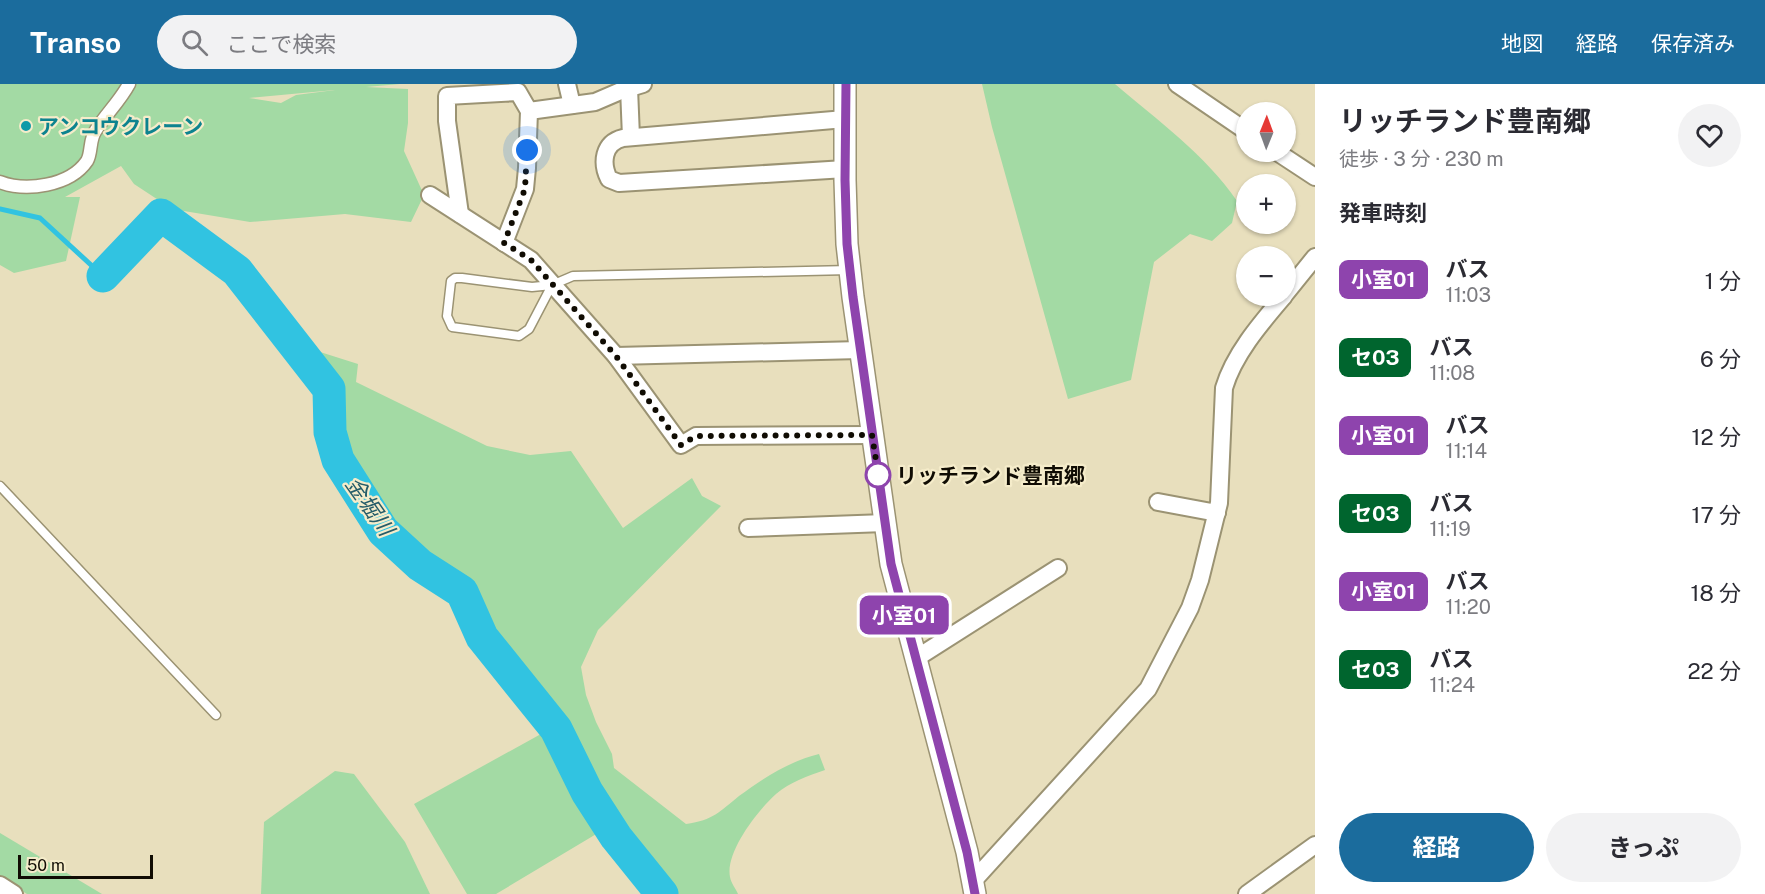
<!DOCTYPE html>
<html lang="ja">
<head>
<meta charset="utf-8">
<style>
  :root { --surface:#fff; --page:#f2f2f3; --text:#2b2b33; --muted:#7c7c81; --accent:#1b6c9d }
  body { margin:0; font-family:"Public Sans","Noto Sans JP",sans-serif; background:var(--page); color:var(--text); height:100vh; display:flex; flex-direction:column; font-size:22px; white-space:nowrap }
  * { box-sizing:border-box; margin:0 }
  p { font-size:20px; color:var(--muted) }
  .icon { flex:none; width:33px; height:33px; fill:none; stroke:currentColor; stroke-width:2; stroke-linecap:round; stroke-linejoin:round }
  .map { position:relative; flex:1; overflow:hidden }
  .panel { display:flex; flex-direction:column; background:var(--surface); width:450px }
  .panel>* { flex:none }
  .badge { padding:0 12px; border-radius:9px; font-size:21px; line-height:39px }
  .needle { width:39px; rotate:1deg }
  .tools { position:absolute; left:1236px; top:18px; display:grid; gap:12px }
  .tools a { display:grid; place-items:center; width:60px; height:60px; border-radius:50%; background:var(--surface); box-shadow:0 2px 4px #0004; font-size:30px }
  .scale { position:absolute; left:18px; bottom:15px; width:135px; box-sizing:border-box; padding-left:6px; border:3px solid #100c03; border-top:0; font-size:16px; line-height:21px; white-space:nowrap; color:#100c03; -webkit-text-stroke:4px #f5ecca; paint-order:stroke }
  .you { position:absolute; width:30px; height:30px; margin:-15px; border:4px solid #fff; border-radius:50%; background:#1a73e8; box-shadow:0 0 0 9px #1a73e833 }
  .map>.badge { position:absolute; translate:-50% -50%; box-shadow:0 0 0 3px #fff }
  h2 { padding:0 24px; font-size:22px; line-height:54px }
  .round { display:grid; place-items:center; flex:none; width:63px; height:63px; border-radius:32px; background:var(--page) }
  .overview { display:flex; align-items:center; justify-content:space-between; height:102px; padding:0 24px }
  h1 { font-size:28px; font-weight:700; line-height:45px }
  .action { display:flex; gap:12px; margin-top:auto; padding:12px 24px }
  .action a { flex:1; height:69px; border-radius:36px; background:var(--accent); color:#fff; font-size:24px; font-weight:700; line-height:69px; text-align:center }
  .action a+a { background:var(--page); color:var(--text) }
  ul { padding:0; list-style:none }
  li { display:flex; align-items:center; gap:18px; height:78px; padding:0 24px }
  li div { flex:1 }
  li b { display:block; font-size:22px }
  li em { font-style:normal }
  li .badge { min-width:66px; font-weight:700; text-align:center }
  header { display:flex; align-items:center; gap:36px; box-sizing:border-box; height:84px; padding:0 30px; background:var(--accent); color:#fff }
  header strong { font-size:28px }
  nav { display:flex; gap:33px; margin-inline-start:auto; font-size:21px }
  .search { width:420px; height:54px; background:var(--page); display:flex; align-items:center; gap:15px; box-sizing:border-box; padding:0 21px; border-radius:33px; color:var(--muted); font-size:22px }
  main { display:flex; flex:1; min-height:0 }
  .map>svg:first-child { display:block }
  .green { fill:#a3daa4; fill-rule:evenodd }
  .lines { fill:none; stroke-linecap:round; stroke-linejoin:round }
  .stream { stroke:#31c3e1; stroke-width:5 }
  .river { stroke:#31c3e1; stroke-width:33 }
  .service-casing { stroke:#9b9373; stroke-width:11 }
  .pedestrian-casing { stroke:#9b9373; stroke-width:15 }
  .minor-casing { stroke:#9b9373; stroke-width:20 }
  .tertiary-casing { stroke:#9b9373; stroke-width:24 }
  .service { stroke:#fff; stroke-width:8 }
  .pedestrian { stroke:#fff; stroke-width:12 }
  .minor { stroke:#fff; stroke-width:16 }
  .tertiary { stroke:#fff; stroke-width:21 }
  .line-casing { stroke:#fff; stroke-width:14 }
  .line { stroke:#8e44ad; stroke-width:9 }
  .walk { stroke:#100c03; stroke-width:6; stroke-dasharray:0 10.8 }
  .culture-dot { fill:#0f9aa8; stroke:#f5ecca; stroke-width:2 }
  .stop-dot { fill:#fff; stroke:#8e44ad; stroke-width:3 }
  .labels { text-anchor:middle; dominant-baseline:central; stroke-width:4.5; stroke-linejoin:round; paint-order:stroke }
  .culture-label { font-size:21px; font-weight:bold; fill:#0d838f; stroke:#f5ecca; text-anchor:start }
  .stop-label { font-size:21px; font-weight:bold; fill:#100c03; stroke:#f5ecca; text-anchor:start }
  .water-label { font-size:22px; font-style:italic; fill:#255c69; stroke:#f5ecca }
</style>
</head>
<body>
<header>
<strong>Transo</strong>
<div class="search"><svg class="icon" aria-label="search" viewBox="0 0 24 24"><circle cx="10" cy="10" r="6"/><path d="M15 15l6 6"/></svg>ここで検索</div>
<nav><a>地図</a><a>経路</a><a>保存済み</a></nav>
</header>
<main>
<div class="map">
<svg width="1315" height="810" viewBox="0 0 1315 810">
  <rect width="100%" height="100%" fill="#e8dfbd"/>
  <g class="green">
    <path d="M 0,0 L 400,0 L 366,3 L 408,5 L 408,39 L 404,67 L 424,111 L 411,138 L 345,130 L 250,138 L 172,125 L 134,100 L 121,82 L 65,113 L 80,113 L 66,177 L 14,189 L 0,181 ZM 335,6 L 296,11 L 281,19 L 249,14 Z"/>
    <path d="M 982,0 L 1115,0 C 1157,36 1206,71 1237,117 L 1232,139 L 1212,157 L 1190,150 L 1154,178 L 1131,296 L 1068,315 L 992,43 Z"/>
    <path d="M 317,267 L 358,280 L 356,298 L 487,362 L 530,371 L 571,367 L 623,444 L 692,394 L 702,412 L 721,422 L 598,546 L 581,583 L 586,611 L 596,638 L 612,670 L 614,684 L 686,740 C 714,736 719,728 739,712 C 763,694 790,677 819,670 L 825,686 C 808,692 790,698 776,710 C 758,726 725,768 730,793 C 731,799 736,805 738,810 L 671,810 L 618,746 L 594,706 L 589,704 L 558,642 L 530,601 L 498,564 L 464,499 L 422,477 L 388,442 L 343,373 L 333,297 L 312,272 Z"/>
    <path d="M 550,645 L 582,710 L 603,746 L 496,810 L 467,810 L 414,720 Z"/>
    <path d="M 335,687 L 354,690 L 405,758 L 430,810 L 261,810 L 264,738 Z"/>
    <path d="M 0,749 L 102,810 L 27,810 L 0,793 Z"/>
  </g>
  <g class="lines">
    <path class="stream" d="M 0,125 L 40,134 L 103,192"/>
    <path class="river" d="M 103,192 L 161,131 L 237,187 L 329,305 L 330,348 L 338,376 L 383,447 L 420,481 L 462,508 L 482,553 L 556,645 L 587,708 L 616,753 L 662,810"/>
    <defs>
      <g id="service">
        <path d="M 455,194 L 462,194 L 532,203 L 552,201 L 529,245 L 519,252 L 452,243 L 447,232 L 451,197 Z"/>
        <path d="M 552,201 L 573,192 L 850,186"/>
        <path d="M 0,402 L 216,631"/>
      </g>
      <path id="pedestrian" d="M 0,98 C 26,108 70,102 87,77 C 92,69 89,55 96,46 C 106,30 120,17 129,0"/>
      <g id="minor">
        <path d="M 567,0 L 572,21"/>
        <path d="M 1177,0 L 1246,47"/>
        <path d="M 629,4 L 631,53"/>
        <path d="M 529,27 L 595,18 L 623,6 L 643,0"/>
        <path d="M 1277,68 L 1315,93"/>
        <path d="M 845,85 L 619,99 L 609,95 C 601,79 603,59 623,54 L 845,35"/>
        <path d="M 430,111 L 531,176 L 616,272 L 681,361 L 696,352 L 872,351"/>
        <path d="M 460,130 L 447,37 L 447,12 L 518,8 L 529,27 L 527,84 L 525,105 L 504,159"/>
        <path d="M 1286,209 L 1315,173"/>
        <path d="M 616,272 L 860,266"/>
        <path d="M 1158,418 L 1217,429"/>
        <path d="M 748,444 L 885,439"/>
        <path d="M 915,575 L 1058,484"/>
        <path d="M 974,796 L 1148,605 L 1190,524 L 1200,496 L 1219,419 L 1224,304 C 1234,270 1261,239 1284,212"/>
        <path d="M 0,801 L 14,810"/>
        <path d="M 1247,810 L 1315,761"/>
      </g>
      <path id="tertiary" d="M 845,0 L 845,96 L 847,160 L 853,213 L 891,480 L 967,768 L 975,810"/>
    </defs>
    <use href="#service" class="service-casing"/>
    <use href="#pedestrian" class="pedestrian-casing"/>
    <use href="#minor" class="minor-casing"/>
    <use href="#tertiary" class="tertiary-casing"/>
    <use href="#service" class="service"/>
    <use href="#pedestrian" class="pedestrian"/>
    <use href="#minor" class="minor"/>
    <use href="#tertiary" class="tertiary"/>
  </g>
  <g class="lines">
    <defs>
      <path id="line" d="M 846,0 L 845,96 L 847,160 L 853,213 L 891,480 L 967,768 L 975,810"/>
    </defs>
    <use href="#line" class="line-casing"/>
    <use href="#line" class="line"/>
    <path class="walk" d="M 527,66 L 525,105 L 504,159 L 531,176 L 616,272 L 681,361 L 696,352 L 872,351 L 879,395 L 878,391"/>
  </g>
  <circle class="culture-dot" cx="26" cy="42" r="6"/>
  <circle class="stop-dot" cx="878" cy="391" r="12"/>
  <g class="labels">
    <g class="culture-label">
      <text x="38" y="42">アンコウクレーン</text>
    </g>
    <g class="stop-label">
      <text x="896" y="391">リッチランド豊南郷</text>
    </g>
    <g class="water-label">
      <text transform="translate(370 422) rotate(55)">金堀川</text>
    </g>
  </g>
</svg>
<div class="tools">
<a><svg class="needle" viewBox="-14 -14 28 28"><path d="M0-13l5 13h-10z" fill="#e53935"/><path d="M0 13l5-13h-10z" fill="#7c7c81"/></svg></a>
<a>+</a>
<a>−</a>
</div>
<div class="scale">50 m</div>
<div class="you" style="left:527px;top:66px"></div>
<b class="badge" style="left:904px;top:531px;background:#8e44ad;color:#fff">小室01</b>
</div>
<section class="panel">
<div class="overview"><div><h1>リッチランド豊南郷</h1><p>徒歩 · 3 分 · 230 m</p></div><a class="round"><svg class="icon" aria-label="heart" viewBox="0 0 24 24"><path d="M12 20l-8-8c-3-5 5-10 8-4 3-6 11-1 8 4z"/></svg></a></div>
<h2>発車時刻</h2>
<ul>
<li><span class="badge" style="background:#8e44ad;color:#fff">小室01</span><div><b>バス</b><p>11:03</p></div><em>1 分</em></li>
<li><span class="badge" style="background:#00652e;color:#fff">セ03</span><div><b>バス</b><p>11:08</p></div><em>6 分</em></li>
<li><span class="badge" style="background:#8e44ad;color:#fff">小室01</span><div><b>バス</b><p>11:14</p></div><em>12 分</em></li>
<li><span class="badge" style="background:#00652e;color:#fff">セ03</span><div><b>バス</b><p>11:19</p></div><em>17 分</em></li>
<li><span class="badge" style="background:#8e44ad;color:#fff">小室01</span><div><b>バス</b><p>11:20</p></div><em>18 分</em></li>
<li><span class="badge" style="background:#00652e;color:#fff">セ03</span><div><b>バス</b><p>11:24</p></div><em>22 分</em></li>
</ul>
<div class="action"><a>経路</a><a>きっぷ</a></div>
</section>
</main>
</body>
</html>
